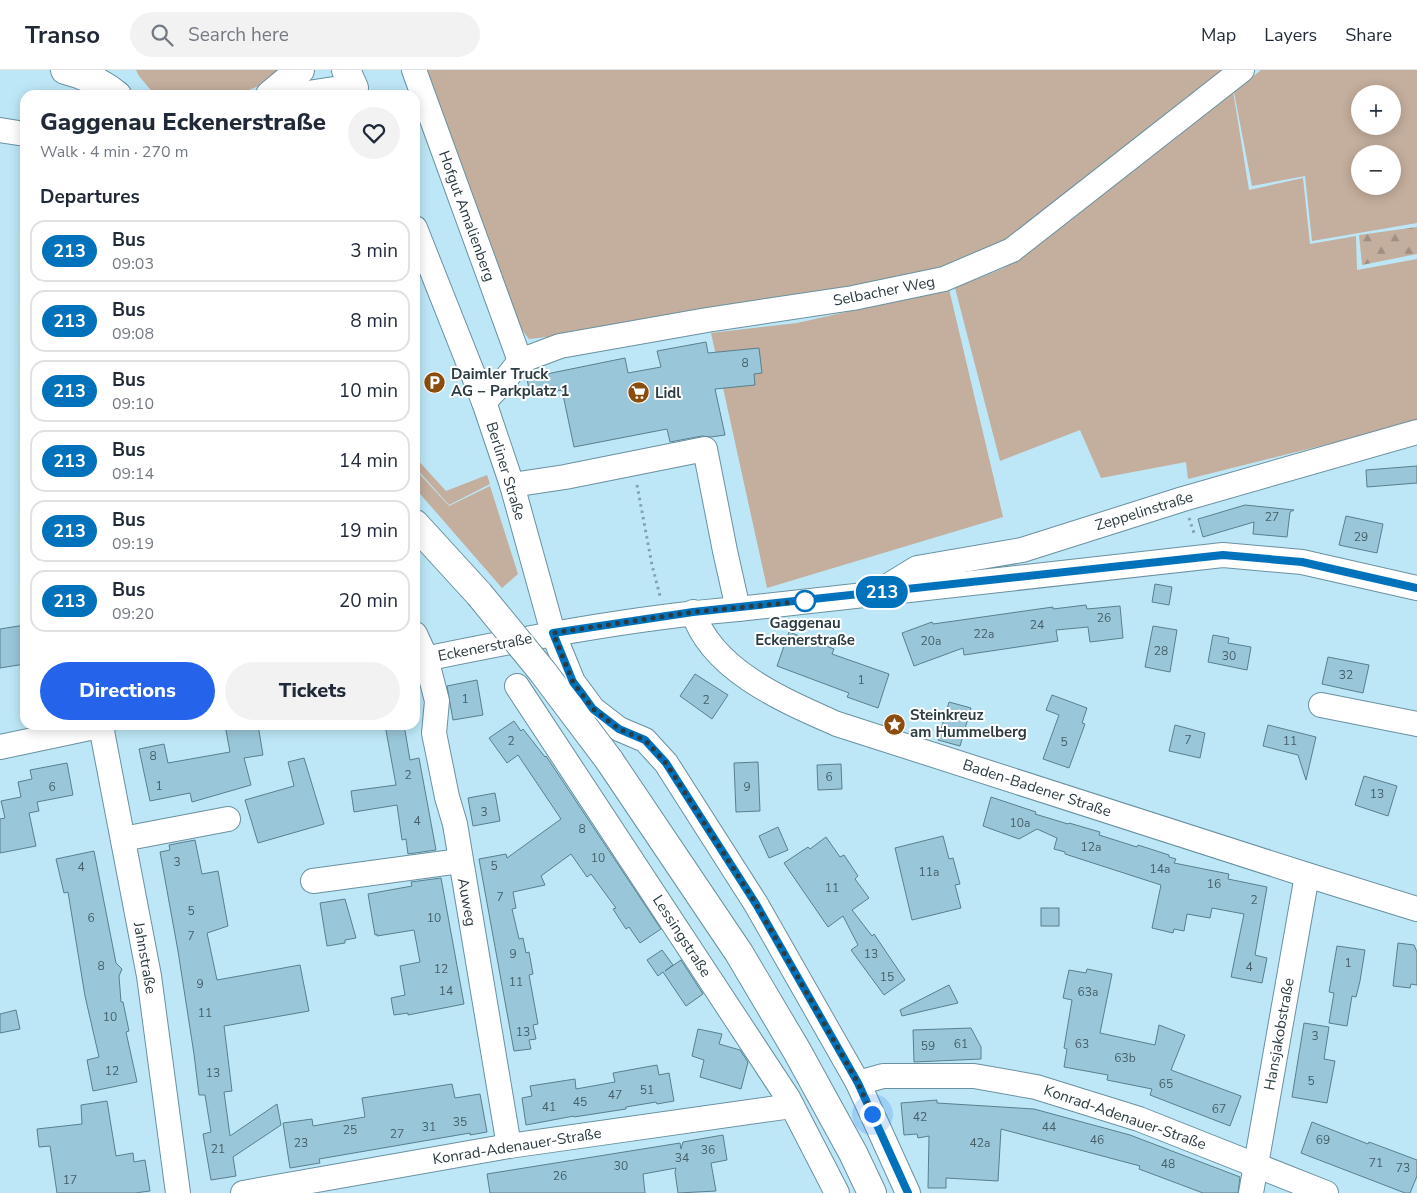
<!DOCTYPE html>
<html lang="en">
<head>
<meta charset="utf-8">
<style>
  :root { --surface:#fff; --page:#f2f2f3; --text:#1f2937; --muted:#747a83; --line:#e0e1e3; --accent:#2563eb }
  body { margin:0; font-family:"Nunito Sans",sans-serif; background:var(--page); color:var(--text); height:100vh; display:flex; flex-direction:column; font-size:19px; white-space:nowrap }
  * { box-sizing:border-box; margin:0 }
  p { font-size:16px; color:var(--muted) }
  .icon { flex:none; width:28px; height:28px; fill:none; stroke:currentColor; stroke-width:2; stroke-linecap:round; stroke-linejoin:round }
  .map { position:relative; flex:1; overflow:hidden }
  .drawer { position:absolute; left:20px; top:20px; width:400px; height:640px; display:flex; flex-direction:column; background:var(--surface); border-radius:15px; box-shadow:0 2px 12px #0003 }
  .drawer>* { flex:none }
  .badge { padding:0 10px; border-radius:16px; font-size:18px; line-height:32px }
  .controls { position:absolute; left:1351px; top:15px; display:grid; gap:10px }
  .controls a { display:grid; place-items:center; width:50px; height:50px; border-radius:50%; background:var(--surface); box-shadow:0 2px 12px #0003; font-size:25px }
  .you { position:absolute; width:25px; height:25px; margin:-12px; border:4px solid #fff; border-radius:50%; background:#1a73e8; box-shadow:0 0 0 8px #1a73e833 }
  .map>.badge { position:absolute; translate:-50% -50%; box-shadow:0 0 0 2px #fff }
  h2 { padding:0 20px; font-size:19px; line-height:45px }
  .round { display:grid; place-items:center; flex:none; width:52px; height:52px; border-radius:26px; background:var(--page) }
  .headline { display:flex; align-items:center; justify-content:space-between; height:85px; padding:0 20px }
  h1 { font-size:24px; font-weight:800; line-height:38px }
  .primary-button { display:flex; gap:10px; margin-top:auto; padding:10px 20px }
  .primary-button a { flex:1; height:58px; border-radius:30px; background:var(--accent); color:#fff; font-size:20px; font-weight:800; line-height:58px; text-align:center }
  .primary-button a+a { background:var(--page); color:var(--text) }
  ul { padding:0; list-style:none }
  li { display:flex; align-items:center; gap:15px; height:62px; margin:0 10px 8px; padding:0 10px; border:2px solid var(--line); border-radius:15px }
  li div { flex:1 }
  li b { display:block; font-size:19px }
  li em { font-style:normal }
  li .badge { min-width:55px; font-weight:700; text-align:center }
  header { display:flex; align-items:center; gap:30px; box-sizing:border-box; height:70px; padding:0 25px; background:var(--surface); border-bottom:1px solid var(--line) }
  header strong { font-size:24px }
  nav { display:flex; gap:28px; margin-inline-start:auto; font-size:18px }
  .search { width:350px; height:45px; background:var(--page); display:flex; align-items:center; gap:12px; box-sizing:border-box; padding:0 18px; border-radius:28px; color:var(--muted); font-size:19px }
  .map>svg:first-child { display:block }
  .green { fill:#c4ae9d; fill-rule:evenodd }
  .forest { fill:url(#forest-firs) }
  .building { fill:#99c7d9; stroke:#587f8e }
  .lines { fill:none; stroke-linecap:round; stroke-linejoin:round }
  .minor-casing { stroke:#6991a0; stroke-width:26 }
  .major-casing { stroke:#6991a0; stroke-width:30 }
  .path { stroke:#82a2ae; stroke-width:3; stroke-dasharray:2.5 4; stroke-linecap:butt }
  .minor { stroke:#fff; stroke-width:24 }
  .major { stroke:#fff; stroke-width:28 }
  .major-bridge-casing { stroke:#6991a0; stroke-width:30; stroke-linecap:butt }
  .major-bridge { stroke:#fff; stroke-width:28 }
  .line-casing { stroke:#fff; stroke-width:11 }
  .line { stroke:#0072bc; stroke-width:8 }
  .walk { stroke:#2b3c42; stroke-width:5; stroke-dasharray:0 9 }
  .stop-dot { fill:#fff; stroke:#0072bc; stroke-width:2.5 }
  .labels { text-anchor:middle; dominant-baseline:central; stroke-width:4; stroke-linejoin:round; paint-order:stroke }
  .number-label { font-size:12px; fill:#465f68 }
  .street-label { font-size:15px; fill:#2b3c42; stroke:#fff }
  .poi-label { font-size:15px; font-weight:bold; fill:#2b3c42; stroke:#fff; text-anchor:start }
  .stop-label { font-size:15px; font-weight:bold; fill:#2b3c42; stroke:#fff }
</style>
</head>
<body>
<header>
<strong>Transo</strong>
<div class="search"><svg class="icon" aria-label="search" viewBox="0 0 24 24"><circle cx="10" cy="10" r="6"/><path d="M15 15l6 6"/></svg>Search here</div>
<nav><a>Map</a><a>Layers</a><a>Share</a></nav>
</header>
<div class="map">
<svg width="1417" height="1123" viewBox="0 0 1417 1123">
  <defs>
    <pattern id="forest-firs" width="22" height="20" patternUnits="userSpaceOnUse" patternTransform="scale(1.25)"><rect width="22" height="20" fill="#c4ae9d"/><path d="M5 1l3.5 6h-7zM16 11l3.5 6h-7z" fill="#9f8f82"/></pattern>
  </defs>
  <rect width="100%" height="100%" fill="#bde7f7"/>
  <g class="green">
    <path d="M 136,0 L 286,0 L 276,8 L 238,25 L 155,25 L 139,6 Z"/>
    <path d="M 424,0 L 1225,0 L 1008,173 L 951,195 L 812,227 L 585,263 L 529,269 L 503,235 Z"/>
    <path d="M 1261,0 L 1417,0 L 1417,153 L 1312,171 L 1305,106 L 1252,116 L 1234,22 ZM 1360,24 L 1392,24 L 1392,56 L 1360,56 ZM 1360,84 L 1392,84 L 1392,116 L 1360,116 Z"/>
    <path d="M 1233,21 L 1249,120 L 1303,108 L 1310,174 L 1356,166 L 1357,200 L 1417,189 L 1417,352 L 1188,409 L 1186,392 L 1101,408 L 1080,360 L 1000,391 L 955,218 L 1004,198 Z"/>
    <path d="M 949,219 L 1003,447 L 767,518 L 711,263 L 797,253 Z"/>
    <path d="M 415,387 L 446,421 L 487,405 L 490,414 L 449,435 L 415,397 Z"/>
    <path d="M 415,399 L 449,436 L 490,416 L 518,504 L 502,518 L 415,418 Z"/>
  </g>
  <path class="forest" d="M 1417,157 L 1417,184 L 1362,195 L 1359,165 Z"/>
  <g class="building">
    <path d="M 706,272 L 708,283 L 759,278 L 762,303 L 754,304 L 755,315 L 715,319 L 725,365 L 711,367 L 702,366 L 670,372 L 667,359 L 574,377 L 562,320 L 530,326 L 527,308 L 625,288 L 628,303 L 661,297 L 657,281 Z"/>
    <path d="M 1417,396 L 1417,413 L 1367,417 L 1366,400 Z"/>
    <path d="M 1245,435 L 1294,440 L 1290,442 L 1287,467 L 1253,464 L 1254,452 L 1203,467 L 1198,449 Z"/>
    <path d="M 1346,446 L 1383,454 L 1377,483 L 1339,475 Z"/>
    <path d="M 1155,514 L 1172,517 L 1169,535 L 1152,532 Z"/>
    <path d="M 1086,535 L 1087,539 L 1120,536 L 1123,568 L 1090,572 L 1088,557 L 1056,560 L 1058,571 L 964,585 L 963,578 L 914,596 L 902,563 L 932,552 L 933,554 L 1053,537 L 1053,539 Z"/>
    <path d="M 25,555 L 25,594 L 0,598 L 0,559 Z"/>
    <path d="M 1153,556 L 1177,560 L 1170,602 L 1145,597 Z"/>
    <path d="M 789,562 L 834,579 L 832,584 L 889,604 L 878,638 L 847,627 L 849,623 L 777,596 Z"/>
    <path d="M 1213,565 L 1229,568 L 1228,573 L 1251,577 L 1247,600 L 1208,592 Z"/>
    <path d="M 1328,587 L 1369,595 L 1363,623 L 1322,614 Z"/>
    <path d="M 695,604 L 728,625 L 712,649 L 680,626 Z"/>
    <path d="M 477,610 L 483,645 L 453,650 L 447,616 Z"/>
    <path d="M 1052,625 L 1087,638 L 1082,653 L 1085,654 L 1069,698 L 1043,689 L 1059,645 L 1046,640 Z"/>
    <path d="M 949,632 L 971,638 L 960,676 L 938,670 Z"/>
    <path d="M 514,651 L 521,661 L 523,659 L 545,687 L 546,686 L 661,859 L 640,873 L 629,857 L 626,859 L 613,839 L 616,838 L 591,804 L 587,807 L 571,784 L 541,806 L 545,815 L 513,822 L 516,838 L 512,839 L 519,869 L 523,868 L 526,883 L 529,882 L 533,904 L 529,905 L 538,954 L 533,955 L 536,969 L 529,970 L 531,979 L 514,981 L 479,789 L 506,784 L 507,788 L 561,749 L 518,685 L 507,693 L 489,668 Z"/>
    <path d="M 225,655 L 258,655 L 263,685 L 244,688 L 251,715 L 192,732 L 190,723 L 150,731 L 139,679 L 164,674 L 168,693 L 230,682 Z"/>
    <path d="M 385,655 L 404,655 L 410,690 L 419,688 L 436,780 L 408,784 L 406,769 L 402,770 L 397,735 L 354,742 L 351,721 L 396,715 Z"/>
    <path d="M 1175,655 L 1205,663 L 1200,688 L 1169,681 Z"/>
    <path d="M 1268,655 L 1316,667 L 1306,710 L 1298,685 L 1263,676 Z"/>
    <path d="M 304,688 L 324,754 L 258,773 L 245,730 L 294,716 L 288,692 Z"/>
    <path d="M 758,692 L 760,741 L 736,742 L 734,693 Z"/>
    <path d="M 67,693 L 73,725 L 37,732 L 39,741 L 29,743 L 36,776 L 0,783 L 0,749 L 5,748 L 1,731 L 21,727 L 18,712 L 32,709 L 30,700 Z"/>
    <path d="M 841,694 L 842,719 L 818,720 L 817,695 Z"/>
    <path d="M 1364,706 L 1397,716 L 1388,746 L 1355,735 Z"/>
    <path d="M 495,723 L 500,751 L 473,756 L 468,728 Z"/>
    <path d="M 991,727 L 1036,742 L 1035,744 L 1068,754 L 1069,753 L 1100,762 L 1099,765 L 1137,777 L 1138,775 L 1169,785 L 1169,787 L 1176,789 L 1174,793 L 1229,804 L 1228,809 L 1267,817 L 1255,885 L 1267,888 L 1262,913 L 1231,907 L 1244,844 L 1212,838 L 1210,848 L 1187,844 L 1184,861 L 1174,859 L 1173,863 L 1152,858 L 1161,815 L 1065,784 L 1065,782 L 1054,779 L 1057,768 L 1037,759 L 1019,769 L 983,756 Z"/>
    <path d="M 778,757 L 788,780 L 769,788 L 759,766 Z"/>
    <path d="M 943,766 L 949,789 L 953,788 L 960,814 L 955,815 L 961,838 L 912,850 L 895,778 Z"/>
    <path d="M 826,767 L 840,787 L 844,785 L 858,806 L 855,809 L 869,828 L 852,840 L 872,866 L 874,864 L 905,910 L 884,925 L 851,880 L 858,875 L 843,846 L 828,857 L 784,793 L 808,777 L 810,779 Z"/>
    <path d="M 195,770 L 202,804 L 218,801 L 228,856 L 207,863 L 217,910 L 300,895 L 309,941 L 224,956 L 232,1021 L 224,1022 L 230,1066 L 277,1034 L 281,1055 L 233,1087 L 236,1106 L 211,1110 L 203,1064 L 211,1062 L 205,1025 L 199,1025 L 194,984 L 178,881 L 160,782 L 170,780 L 169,775 Z"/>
    <path d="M 94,781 L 116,893 L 122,899 L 119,906 L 121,932 L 123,932 L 129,961 L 126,962 L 137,1012 L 93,1021 L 87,990 L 99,987 L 85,926 L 68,822 L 64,823 L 56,789 Z"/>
    <path d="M 441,808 L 464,934 L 408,945 L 408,943 L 394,945 L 391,928 L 405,925 L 400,896 L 420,892 L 414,860 L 377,866 L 377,864 L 375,865 L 368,824 L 412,816 L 411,812 Z"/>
    <path d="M 345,829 L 356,868 L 345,870 L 345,873 L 327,876 L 320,833 Z"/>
    <rect x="1041" y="838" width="18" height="18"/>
    <path d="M 1398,873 L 1414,875 L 1417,882 L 1417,915 L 1411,914 L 1410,918 L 1393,916 Z"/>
    <path d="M 1337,876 L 1365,880 L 1360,911 L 1356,927 L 1352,926 L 1347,956 L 1329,953 L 1334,923 L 1329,922 Z"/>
    <path d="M 662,880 L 673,895 L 665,901 L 681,890 L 703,924 L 686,936 L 663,902 L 658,906 L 647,890 Z"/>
    <path d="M 1087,899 L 1112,904 L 1100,963 L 1155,975 L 1159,955 L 1185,965 L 1171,1000 L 1241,1026 L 1230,1056 L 1150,1025 L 1152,1019 L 1107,1010 L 1108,1005 L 1064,997 L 1067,979 L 1064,978 L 1072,930 L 1063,928 L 1069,900 L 1086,903 Z"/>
    <path d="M 949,915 L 958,933 L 902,946 L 900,940 Z"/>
    <path d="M 16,940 L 20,959 L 0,963 L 0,944 Z"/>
    <path d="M 1304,953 L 1329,957 L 1324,989 L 1335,991 L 1327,1033 L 1292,1027 Z"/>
    <path d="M 971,958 L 981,977 L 981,989 L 914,992 L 913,960 Z"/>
    <path d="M 698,959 L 722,964 L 719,974 L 740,980 L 748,992 L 741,1019 L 700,1007 L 704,990 L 692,986 Z"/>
    <path d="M 657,995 L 659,1005 L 669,1003 L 674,1031 L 657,1034 L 656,1032 L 626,1037 L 626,1039 L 574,1047 L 574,1046 L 526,1055 L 522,1028 L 532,1026 L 530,1016 L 575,1009 L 576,1019 L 615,1012 L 613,1003 Z"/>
    <path d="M 452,1014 L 455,1028 L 480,1024 L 487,1062 L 470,1065 L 470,1063 L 319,1089 L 320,1093 L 290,1098 L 283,1053 L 312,1049 L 313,1056 L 365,1047 L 362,1028 Z"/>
    <path d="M 937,1030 L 937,1033 L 1034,1039 L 1130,1065 L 1240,1107 L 1238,1123 L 1203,1123 L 1139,1099 L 1140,1096 L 1001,1059 L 998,1111 L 946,1108 L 946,1118 L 928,1118 L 929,1066 L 918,1068 L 917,1064 L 904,1065 L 901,1033 Z"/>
    <path d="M 107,1031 L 116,1086 L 133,1083 L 134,1092 L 145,1090 L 150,1121 L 135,1123 L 57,1123 L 50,1076 L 39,1077 L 37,1059 L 82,1054 L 81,1035 Z"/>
    <path d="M 1312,1052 L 1368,1074 L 1369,1072 L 1417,1090 L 1417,1106 L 1410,1123 L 1405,1123 L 1301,1083 Z"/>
    <path d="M 723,1065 L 727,1090 L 711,1093 L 716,1121 L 678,1123 L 675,1102 L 676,1098 L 643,1104 L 645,1123 L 490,1123 L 487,1104 L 680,1073 L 681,1079 L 683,1072 Z"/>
  </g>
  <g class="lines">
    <defs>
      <g id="minor">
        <path d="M 414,0 L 520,291"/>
        <path d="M 0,60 L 25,64"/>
        <path d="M 415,158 L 484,332 L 512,415 L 553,563 L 573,612 L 593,639 L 619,659 L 645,670 L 666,693 L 756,834 L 858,1013 L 908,1123"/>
        <path d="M 484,332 L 505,310 L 520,291 L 560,276 L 707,250 L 853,228 L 944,209 L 1012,180 L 1242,0"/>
        <path d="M 512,415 L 565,407 L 705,379 L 725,481 L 738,539"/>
        <path d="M 881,520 L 917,498 L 1022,480 L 1183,429 L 1417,362"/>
        <path d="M 693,542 C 712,601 785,631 837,654 L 1307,805 L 1417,839"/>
        <path d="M 415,564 L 426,588 L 437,631 L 434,663 L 447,727 L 455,754 L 509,1076"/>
        <path d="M 415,591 C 522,569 629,548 738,539 L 1223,485 L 1302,492 L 1417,518"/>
        <path d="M 517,616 L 788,1028 L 837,1123"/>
        <path d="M 1321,635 L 1417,654"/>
        <path d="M 101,656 L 149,906 L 178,1123"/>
        <path d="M 0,677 L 104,655"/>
        <path d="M 123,769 L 228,749"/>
        <path d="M 313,811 L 460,791"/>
        <path d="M 858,1013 L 883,1006 L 974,1006 L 1036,1017 L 1139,1049 L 1326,1123"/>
        <path d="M 243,1123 L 509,1076 L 792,1036"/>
        <path d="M 1251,1123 L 1307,805"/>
      </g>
      <g id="major">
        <path d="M 65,0 C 85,5 101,12 117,25"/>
        <path d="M 270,25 L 300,0"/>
        <path d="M 308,25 L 354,18 L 346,0"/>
        <path d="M 415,454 L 479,524"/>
        <path d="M 609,690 L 739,883 L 797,981 L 853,1083 L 872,1123"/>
      </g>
    </defs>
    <use href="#minor" class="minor-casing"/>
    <use href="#major" class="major-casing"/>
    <g class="path">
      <path d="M 637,415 L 652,495 L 660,526"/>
      <path d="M 1189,448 L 1195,466"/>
    </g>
    <use href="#minor" class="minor"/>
    <use href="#major" class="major"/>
    <defs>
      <path id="major-bridge" d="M 479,524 L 542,601 L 609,690"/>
    </defs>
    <use href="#major-bridge" class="major-bridge-casing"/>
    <use href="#major-bridge" class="major-bridge"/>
  </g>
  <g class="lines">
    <defs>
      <path id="line" d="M 908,1123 L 858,1013 L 756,834 L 666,693 L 645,670 L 619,659 L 593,639 L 583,625 L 573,612 L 553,563 L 693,542 L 1223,485 L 1302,492 L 1417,518"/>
    </defs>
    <use href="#line" class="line-casing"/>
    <use href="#line" class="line"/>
    <path class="walk" d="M 805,531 L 693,542 L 553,563 L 573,612 L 593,639 L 619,659 L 645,670 L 666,693 L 756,834 L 858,1013 L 872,1044"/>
  </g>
  <defs>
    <symbol id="parking-disc" viewBox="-11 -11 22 22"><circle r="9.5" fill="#8a4d0d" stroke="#fff"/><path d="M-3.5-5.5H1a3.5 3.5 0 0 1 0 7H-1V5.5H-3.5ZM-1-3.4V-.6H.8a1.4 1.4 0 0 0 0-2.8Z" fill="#fff"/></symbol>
    <symbol id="supermarket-disc" viewBox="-11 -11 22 22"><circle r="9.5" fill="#8a4d0d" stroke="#fff"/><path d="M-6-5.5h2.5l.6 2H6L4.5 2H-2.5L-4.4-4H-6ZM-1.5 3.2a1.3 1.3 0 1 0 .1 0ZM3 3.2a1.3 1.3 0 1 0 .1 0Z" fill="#fff"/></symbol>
    <symbol id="sight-disc" viewBox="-11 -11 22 22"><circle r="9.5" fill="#8a4d0d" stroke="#fff"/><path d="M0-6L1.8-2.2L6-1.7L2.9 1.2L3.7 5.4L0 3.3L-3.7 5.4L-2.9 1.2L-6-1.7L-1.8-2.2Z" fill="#fff"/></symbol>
  </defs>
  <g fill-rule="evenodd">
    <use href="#parking-disc" x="422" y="300" width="25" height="25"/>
    <use href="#supermarket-disc" x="626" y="310" width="25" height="25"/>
    <use href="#sight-disc" x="882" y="642" width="25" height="25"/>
  </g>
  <circle class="stop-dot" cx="805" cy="531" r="10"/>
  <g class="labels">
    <g class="number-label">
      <text x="745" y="293">8</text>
      <text x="1272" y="447">27</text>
      <text x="1361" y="467">29</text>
      <text x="1104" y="548">26</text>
      <text x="1037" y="555">24</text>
      <text x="984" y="564">22a</text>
      <text x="931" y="571">20a</text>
      <text x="1161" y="581">28</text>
      <text x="1229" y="586">30</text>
      <text x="1346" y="605">32</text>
      <text x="861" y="610">1</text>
      <text x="465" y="629">1</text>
      <text x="706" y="630">2</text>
      <text x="1188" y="670">7</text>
      <text x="511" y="671">2</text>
      <text x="1290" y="671">11</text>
      <text x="1064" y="672">5</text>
      <text x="153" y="686">8</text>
      <text x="408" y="705">2</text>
      <text x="829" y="707">6</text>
      <text x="159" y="716">1</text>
      <text x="52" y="717">6</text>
      <text x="747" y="717">9</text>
      <text x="1377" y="724">13</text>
      <text x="484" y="742">3</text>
      <text x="417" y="751">4</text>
      <text x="1020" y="753">10a</text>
      <text x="582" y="759">8</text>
      <text x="1091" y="777">12a</text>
      <text x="598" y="788">10</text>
      <text x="177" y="792">3</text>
      <text x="494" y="796">5</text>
      <text x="81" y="797">4</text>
      <text x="1160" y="799">14a</text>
      <text x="929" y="802">11a</text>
      <text x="1214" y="814">16</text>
      <text x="832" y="818">11</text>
      <text x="500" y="827">7</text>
      <text x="1254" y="830">2</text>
      <text x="191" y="841">5</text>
      <text x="91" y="848">6</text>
      <text x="434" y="848">10</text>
      <text x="191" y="866">7</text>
      <text x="513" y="884">9</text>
      <text x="871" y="884">13</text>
      <text x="1348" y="893">1</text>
      <text x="101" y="896">8</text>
      <text x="1249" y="897">4</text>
      <text x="441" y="899">12</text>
      <text x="887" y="907">15</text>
      <text x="516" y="912">11</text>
      <text x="200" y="914">9</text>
      <text x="446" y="921">14</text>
      <text x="1088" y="922">63a</text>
      <text x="205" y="943">11</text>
      <text x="110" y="947">10</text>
      <text x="523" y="962">13</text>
      <text x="1315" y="966">3</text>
      <text x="961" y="974">61</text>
      <text x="1082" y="974">63</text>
      <text x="928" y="976">59</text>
      <text x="1125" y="988">63b</text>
      <text x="112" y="1001">12</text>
      <text x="213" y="1003">13</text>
      <text x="1311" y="1011">5</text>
      <text x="1166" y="1014">65</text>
      <text x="647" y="1020">51</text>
      <text x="615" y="1025">47</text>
      <text x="580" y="1032">45</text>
      <text x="549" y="1037">41</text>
      <text x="1219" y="1039">67</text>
      <text x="920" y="1047">42</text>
      <text x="460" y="1052">35</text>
      <text x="429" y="1057">31</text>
      <text x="1049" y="1057">44</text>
      <text x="350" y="1060">25</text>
      <text x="397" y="1064">27</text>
      <text x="1097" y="1070">46</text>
      <text x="1323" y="1070">69</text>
      <text x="301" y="1073">23</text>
      <text x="980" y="1073">42a</text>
      <text x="218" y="1079">21</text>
      <text x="708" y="1080">36</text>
      <text x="682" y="1088">34</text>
      <text x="1376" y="1093">71</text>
      <text x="1168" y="1094">48</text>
      <text x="621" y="1096">30</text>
      <text x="1403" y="1098">73</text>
      <text x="560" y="1106">26</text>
      <text x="70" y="1110">17</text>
    </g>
    <g class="street-label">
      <text transform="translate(467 146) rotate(70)">Hofgut Amalienberg</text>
      <text transform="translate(884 221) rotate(-11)">Selbacher Weg</text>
      <text transform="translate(506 401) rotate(73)">Berliner Straße</text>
      <text transform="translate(1144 441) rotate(-17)">Zeppelinstraße</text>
      <text transform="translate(485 577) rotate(-11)">Eckenerstraße</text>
      <text transform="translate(1037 718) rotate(18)">Baden-Badener Straße</text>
      <text transform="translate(467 832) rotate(80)">Auweg</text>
      <text transform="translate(682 866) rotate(57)">Lessingstraße</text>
      <text transform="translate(145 888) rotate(80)">Jahnstraße</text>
      <text transform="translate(1279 964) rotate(-80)">Hansjakobstraße</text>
      <text transform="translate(1125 1047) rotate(19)">Konrad-Adenauer-Straße</text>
      <text transform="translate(517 1076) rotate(-9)">Konrad-Adenauer-Straße</text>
    </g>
    <g class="poi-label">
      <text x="451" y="304">Daimler Truck<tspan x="451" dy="17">AG − Parkplatz 1</tspan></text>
      <text x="655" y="323">Lidl</text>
      <text x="910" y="645">Steinkreuz<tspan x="910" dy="17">am Hummelberg</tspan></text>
    </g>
    <g class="stop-label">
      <text x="805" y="553">Gaggenau<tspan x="805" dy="17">Eckenerstraße</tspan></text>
    </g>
  </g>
</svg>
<div class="controls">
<a>+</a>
<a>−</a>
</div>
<div class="you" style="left:872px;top:1044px"></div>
<b class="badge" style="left:882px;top:522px;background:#0072bc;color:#fff">213</b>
<section class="drawer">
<div class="headline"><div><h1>Gaggenau Eckenerstraße</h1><p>Walk · 4 min · 270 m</p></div><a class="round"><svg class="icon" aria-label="heart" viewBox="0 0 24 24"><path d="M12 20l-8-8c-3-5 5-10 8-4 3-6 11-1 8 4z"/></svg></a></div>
<h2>Departures</h2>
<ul>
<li><span class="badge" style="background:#0072bc;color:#fff">213</span><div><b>Bus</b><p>09:03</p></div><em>3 min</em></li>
<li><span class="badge" style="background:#0072bc;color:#fff">213</span><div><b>Bus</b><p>09:08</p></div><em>8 min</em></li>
<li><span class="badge" style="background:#0072bc;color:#fff">213</span><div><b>Bus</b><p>09:10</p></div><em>10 min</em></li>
<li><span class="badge" style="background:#0072bc;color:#fff">213</span><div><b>Bus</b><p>09:14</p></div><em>14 min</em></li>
<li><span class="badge" style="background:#0072bc;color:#fff">213</span><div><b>Bus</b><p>09:19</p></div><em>19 min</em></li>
<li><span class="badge" style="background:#0072bc;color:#fff">213</span><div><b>Bus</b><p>09:20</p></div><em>20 min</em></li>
</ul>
<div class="primary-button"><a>Directions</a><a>Tickets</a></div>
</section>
</div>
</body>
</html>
